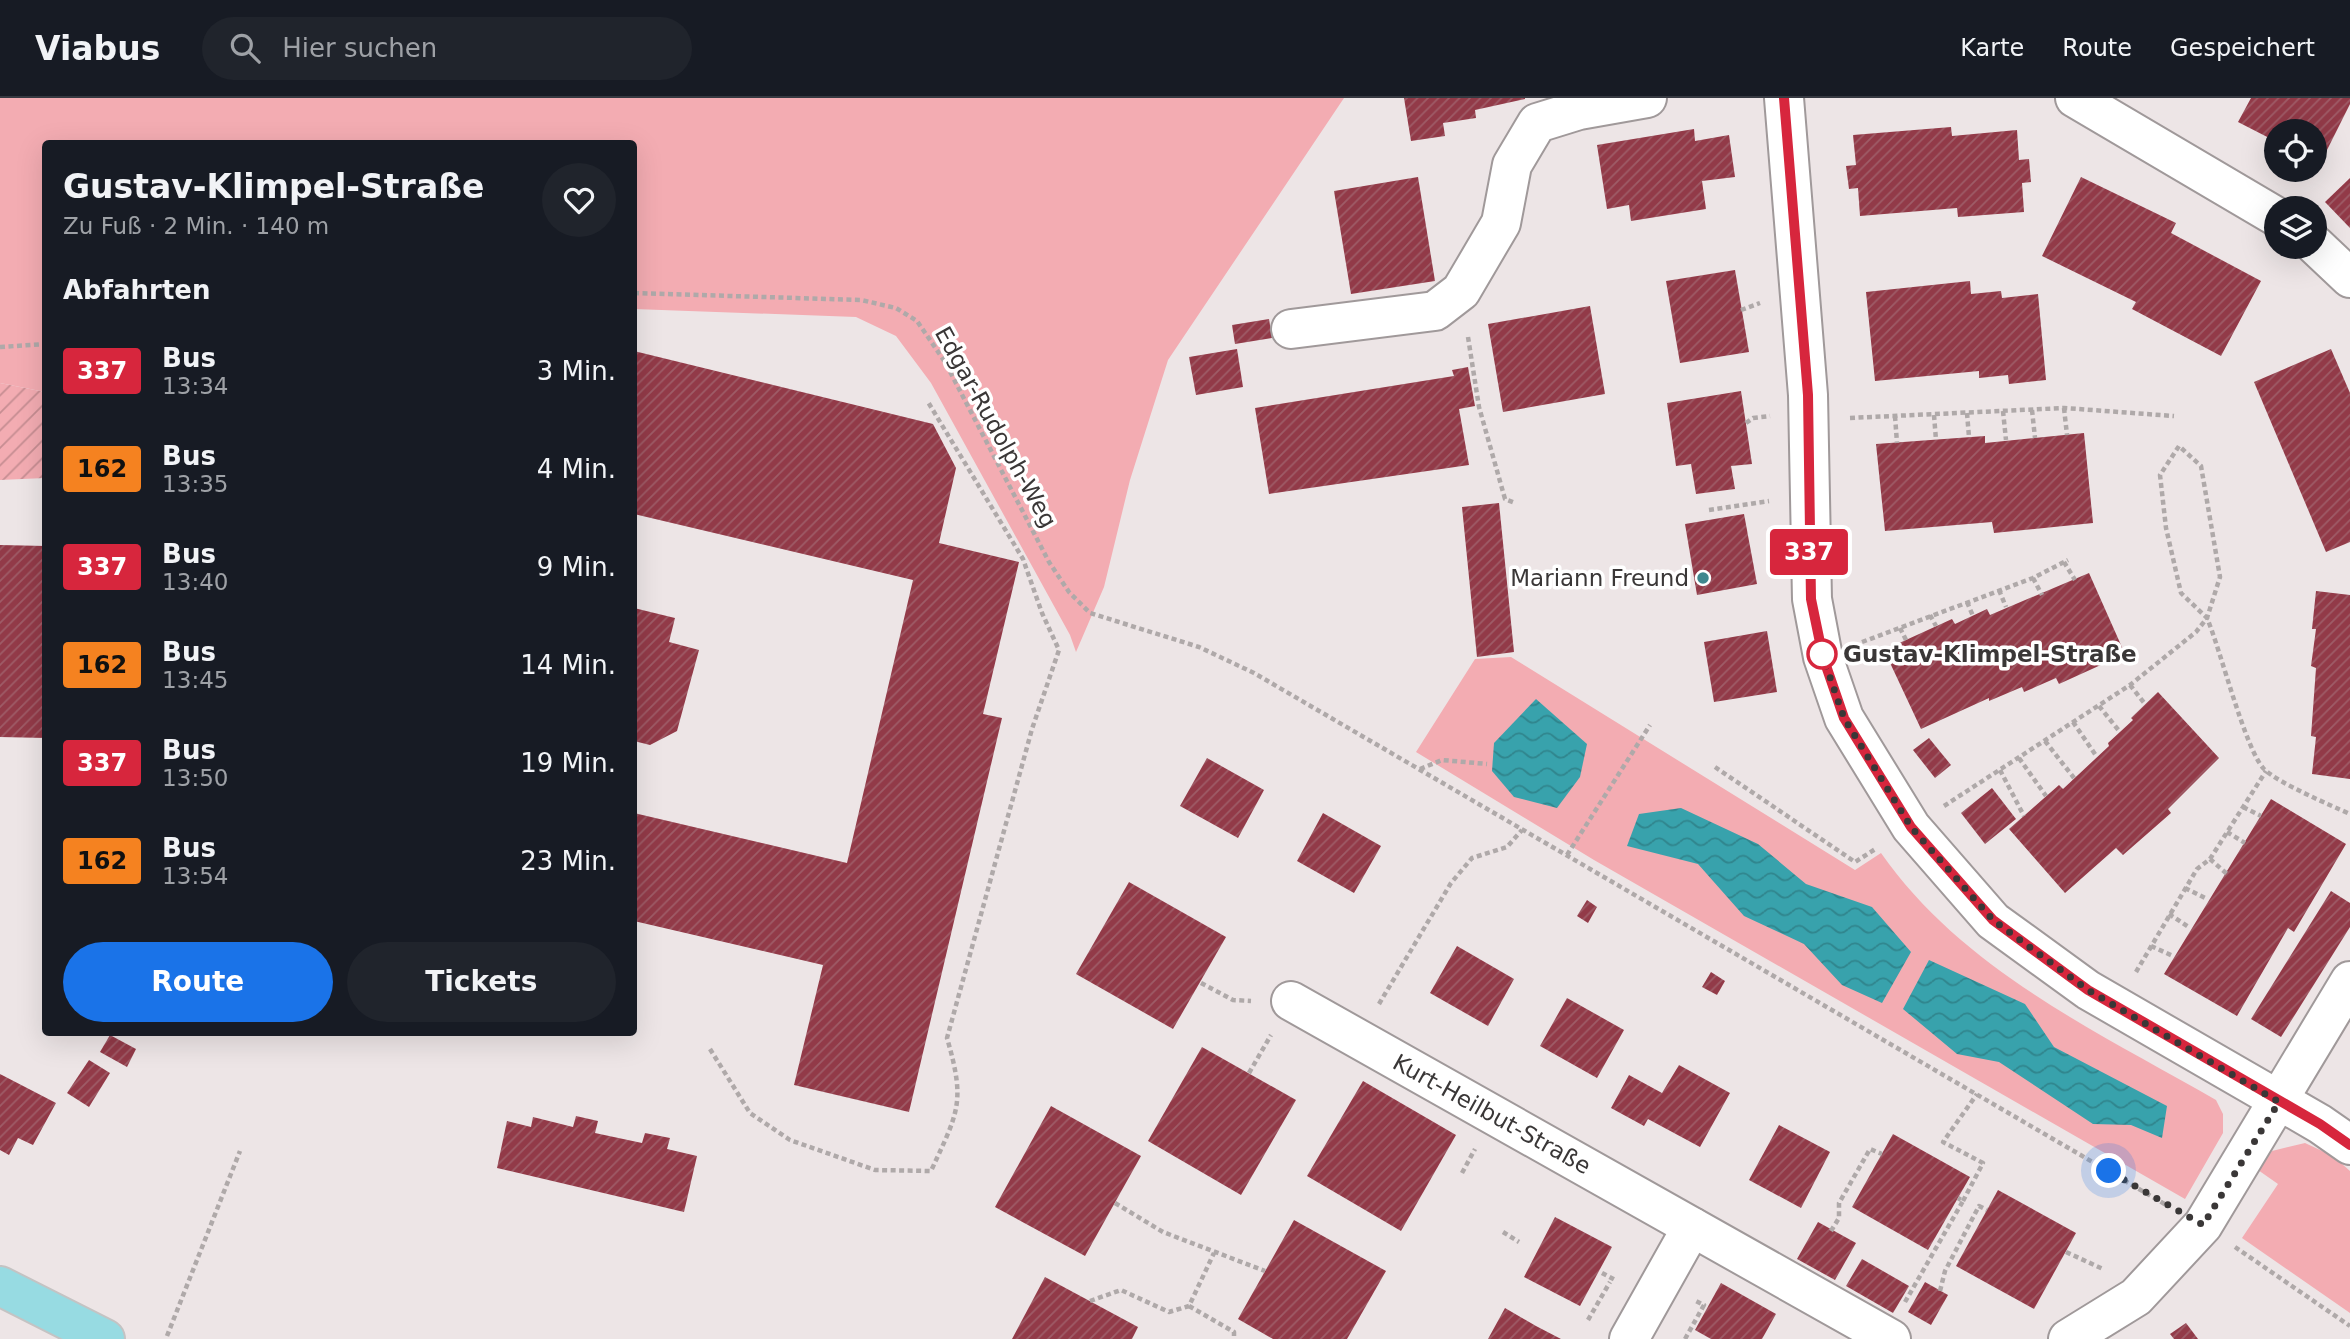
<!DOCTYPE html>
<html lang="de">
<head>
<meta charset="utf-8">
<style>
  :root { --surface:#171b24; --page:#20242c; --text:#f1f3f6; --muted:#9ea1a6; --line:#363941; --accent:#1a73e8 }
  body { margin:0; font-family:"DejaVu Sans",sans-serif; background:var(--page); color:var(--text); height:100vh; display:flex; flex-direction:column; font-size:26px; white-space:nowrap }
  * { box-sizing:border-box; margin:0 }
  p { font-size:23px; color:var(--muted) }
  .icon { flex:none; width:38px; height:38px; fill:none; stroke:currentColor; stroke-width:2; stroke-linecap:round; stroke-linejoin:round }
  .map { position:relative; flex:1; overflow:hidden }
  .side { position:absolute; left:42px; top:42px; width:595px; height:896px; display:flex; flex-direction:column; background:var(--surface); border-radius:7px; box-shadow:0 7px 28px #0002 }
  .side>* { flex:none }
  .badge { padding:0 14px; border-radius:5px; font-size:24px; line-height:46px }
  .tools { position:absolute; left:2264px; top:21px; display:grid; gap:14px }
  .tools a { display:grid; place-items:center; width:63px; height:63px; border-radius:50%; background:var(--surface); box-shadow:0 7px 28px #0002; font-size:35px }
  .you { position:absolute; width:35px; height:35px; margin:-18px; border:5px solid #fff; border-radius:50%; background:#1a73e8; box-shadow:0 0 0 10px #1a73e833 }
  .map>.badge { position:absolute; translate:-50% -50%; box-shadow:0 0 0 4px #fff }
  h2 { padding:0 21px; font-size:26px; line-height:63px }
  .round { display:grid; place-items:center; flex:none; width:74px; height:74px; border-radius:37px; background:var(--page) }
  .overview { display:flex; align-items:center; justify-content:space-between; height:119px; padding:0 21px }
  h1 { font-size:33px; font-weight:700; line-height:52px }
  .action { display:flex; gap:14px; margin-top:auto; padding:14px 21px }
  .action a { flex:1; height:80px; border-radius:42px; background:var(--accent); color:#fff; font-size:28px; font-weight:700; line-height:80px; text-align:center }
  .action a+a { background:var(--page); color:var(--text) }
  ul { padding:0; list-style:none }
  li { display:flex; align-items:center; gap:21px; height:98px; padding:0 21px }
  li div { flex:1 }
  li b { display:block; font-size:26px }
  li em { font-style:normal }
  li .badge { min-width:77px; font-weight:700; text-align:center }
  header { display:flex; align-items:center; gap:42px; box-sizing:border-box; height:98px; padding:0 35px; background:var(--surface); border-bottom:2px solid var(--line) }
  header strong { font-size:33px }
  nav { display:flex; gap:38px; margin-inline-start:auto; font-size:24px }
  .search { width:490px; height:63px; background:var(--page); display:flex; align-items:center; gap:18px; box-sizing:border-box; padding:0 24px; border-radius:38px; color:var(--muted); font-size:26px }
  .map>svg:first-child { display:block }
  .grass { fill:#f3acb2 }
  .garden { fill:url(#garden-furrows) }
  .water { fill:url(#water-waves) }
  .building { fill:url(#building-hatch) }
  .lines { fill:none; stroke-linecap:round; stroke-linejoin:round }
  .minor-casing { stroke:#a0999a; stroke-width:42 }
  .major-casing { stroke:#c4c3c3; stroke-width:42 }
  .path { stroke:#afa9a9; stroke-width:4.5; stroke-dasharray:5 3.5; stroke-linecap:butt }
  .minor { stroke:#fff; stroke-width:38 }
  .major { stroke:#97dbe2; stroke-width:38 }
  .line-casing { stroke:#fff; stroke-width:16 }
  .line { stroke:#d7263d; stroke-width:10 }
  .walk { stroke:#3a3737; stroke-width:7; stroke-dasharray:0 12.6 }
  .poi-dot { fill:#3f878e; stroke:#fff; stroke-width:2.5 }
  .stop-dot { fill:#fff; stroke:#d7263d; stroke-width:3.5 }
  .labels { text-anchor:middle; dominant-baseline:central; stroke-width:7; stroke-linejoin:round; paint-order:stroke }
  .street-label { font-size:23px; fill:#3a3737; stroke:#fff }
  .poi-label { font-size:23px; fill:#3a3737; stroke:#fff; text-anchor:end }
  .stop-label { font-size:23px; font-weight:bold; fill:#3a3737; stroke:#fff; text-anchor:start }
</style>
</head>
<body>
<header>
<strong>Viabus</strong>
<div class="search"><svg class="icon" aria-label="search" viewBox="0 0 24 24"><circle cx="10" cy="10" r="6"/><path d="M15 15l6 6"/></svg>Hier suchen</div>
<nav><a>Karte</a><a>Route</a><a>Gespeichert</a></nav>
</header>
<div class="map">
<svg width="2350" height="1241" viewBox="0 0 2350 1241">
  <defs>
    <pattern id="garden-furrows" width="10" height="10" patternUnits="userSpaceOnUse" patternTransform="scale(1.75)"><rect width="10" height="10" fill="#f3acb2"/><path d="M-1 1l2-2M0 10L10 0M9 11l2-2" fill="none" stroke="#c68d92"/></pattern>
    <pattern id="water-waves" width="16" height="10" patternUnits="userSpaceOnUse" patternTransform="scale(1.75)"><rect width="16" height="10" fill="#38a2ac"/><path d="M0 5q4-4 8 0t8 0" fill="none" stroke="#30858d"/></pattern>
    <pattern id="building-hatch" width="6" height="6" patternUnits="userSpaceOnUse" patternTransform="scale(1.75)"><rect width="6" height="6" fill="#923a48"/><path d="M-1 1l2-2M0 6l6-6M5 7l2-2" fill="none" stroke="#9e5c67"/></pattern>
  </defs>
  <rect width="100%" height="100%" fill="#ede5e6"/>
  <g class="grass">
    <path d="M 0,0 L 1344,0 L 1168,262 L 1130,382 L 1104,489 L 1076,554 L 1070,537 L 931,285 L 896,238 L 856,219 L 634,211 L 634,46 L 46,46 L 45,294 L 0,285 Z"/>
    <path d="M 1511,559 L 1855,772 L 1881,755 C 1963,872 2096,933 2216,1002 L 2223,1016 L 2223,1035 L 2185,1101 L 1594,762 L 1416,654 L 1475,561 Z"/>
    <path d="M 2305,1045 L 2333,1058 L 2350,1073 L 2350,1215 L 2242,1140 L 2278,1086 L 2258,1072 L 2272,1053 Z"/>
  </g>
  <path class="garden" d="M 0,285 L 45,294 L 45,380 L 0,382 Z"/>
  <g class="water">
    <path d="M 1536,601 L 1587,646 L 1580,679 L 1557,710 L 1514,699 L 1492,673 L 1494,645 Z"/>
    <path d="M 1681,710 L 1758,746 L 1806,786 L 1872,809 L 1911,854 L 1882,905 L 1842,887 L 1804,846 L 1744,818 L 1698,766 L 1627,748 L 1639,716 Z"/>
    <path d="M 1929,862 L 2025,906 L 2054,949 L 2167,1008 L 2162,1040 L 2131,1027 L 2093,1026 L 1999,964 L 1957,956 L 1903,911 Z"/>
  </g>
  <g class="building">
    <path d="M 1404,0 L 1525,0 L 1525,1 L 1475,12 L 1476,20 L 1443,25 L 1445,38 L 1411,43 Z"/>
    <path d="M 2251,0 L 2350,0 L 2350,6 L 2320,66 L 2315,64 L 2315,33 L 2277,33 L 2277,44 L 2238,24 Z"/>
    <path d="M 1951,29 L 1952,38 L 2017,32 L 2019,62 L 2029,61 L 2031,84 L 2022,85 L 2024,114 L 1958,119 L 1957,110 L 1860,118 L 1858,90 L 1849,91 L 1846,68 L 1856,67 L 1853,37 Z"/>
    <path d="M 1694,31 L 1695,43 L 1729,37 L 1735,79 L 1702,83 L 1706,111 L 1631,123 L 1629,107 L 1607,111 L 1597,47 Z"/>
    <path d="M 1418,79 L 1435,183 L 1351,196 L 1334,93 Z"/>
    <path d="M 2081,79 L 2176,125 L 2171,135 L 2261,183 L 2221,258 L 2132,211 L 2136,204 L 2042,158 Z"/>
    <path d="M 2350,80 L 2350,130 L 2325,104 Z"/>
    <path d="M 1735,172 L 1749,254 L 1680,265 L 1666,183 Z"/>
    <path d="M 1970,183 L 1971,196 L 2001,193 L 2002,200 L 2038,196 L 2046,282 L 2009,286 L 2008,277 L 1979,280 L 1979,273 L 1875,283 L 1866,194 Z"/>
    <path d="M 1590,208 L 1605,296 L 1503,314 L 1488,226 Z"/>
    <path d="M 1269,221 L 1272,240 L 1235,246 L 1232,227 Z"/>
    <path d="M 1237,251 L 1243,289 L 1196,297 L 1189,259 Z"/>
    <path d="M 2331,251 L 2350,295 L 2350,444 L 2326,454 L 2254,284 Z"/>
    <path d="M 634,253 L 933,326 L 956,370 L 939,445 L 1019,464 L 983,616 L 1002,620 L 909,1014 L 794,987 L 823,867 L 634,823 L 634,715 L 847,765 L 913,482 L 634,416 Z"/>
    <path d="M 1468,269 L 1475,308 L 1459,311 L 1469,367 L 1269,396 L 1255,310 L 1454,278 L 1452,272 Z"/>
    <path d="M 1741,293 L 1752,366 L 1731,368 L 1735,391 L 1696,396 L 1691,366 L 1676,368 L 1667,305 Z"/>
    <path d="M 2084,335 L 2093,425 L 1994,435 L 1992,424 L 1885,433 L 1876,346 L 1985,338 L 1985,345 Z"/>
    <path d="M 1499,405 L 1514,554 L 1477,559 L 1462,409 Z"/>
    <path d="M 1744,416 L 1757,486 L 1697,497 L 1685,426 Z"/>
    <path d="M 0,447 L 46,448 L 46,640 L 0,639 Z"/>
    <path d="M 2089,475 L 2125,556 L 2059,586 L 2056,580 L 2024,594 L 2022,589 L 1989,603 L 1989,600 L 1921,631 L 1884,552 L 1952,521 L 1955,526 L 1987,511 L 1990,517 Z"/>
    <path d="M 2316,493 L 2350,497 L 2350,681 L 2312,676 L 2316,639 L 2311,638 L 2316,570 L 2311,568 L 2316,531 L 2312,531 Z"/>
    <path d="M 634,510 L 675,520 L 669,544 L 699,552 L 677,633 L 650,647 L 634,643 Z"/>
    <path d="M 1767,533 L 1777,594 L 1714,604 L 1704,544 Z"/>
    <path d="M 2158,594 L 2219,660 L 2168,711 L 2171,715 L 2123,757 L 2116,750 L 2065,795 L 2009,731 L 2059,687 L 2063,691 L 2109,648 L 2108,645 L 2133,622 L 2131,620 Z"/>
    <path d="M 1929,640 L 1951,667 L 1935,680 L 1913,652 Z"/>
    <path d="M 1207,660 L 1264,692 L 1238,740 L 1180,708 Z"/>
    <path d="M 1992,690 L 2016,721 L 1985,746 L 1961,715 Z"/>
    <path d="M 2271,701 L 2346,746 L 2294,834 L 2288,830 L 2237,918 L 2164,876 Z"/>
    <path d="M 1323,715 L 1381,748 L 1354,795 L 1297,763 Z"/>
    <path d="M 1129,784 L 1226,839 L 1173,931 L 1076,876 Z"/>
    <path d="M 2331,793 L 2350,805 L 2350,829 L 2281,939 L 2251,921 Z"/>
    <path d="M 1587,802 L 1597,809 L 1588,825 L 1577,818 Z"/>
    <path d="M 1457,848 L 1514,881 L 1488,928 L 1430,895 Z"/>
    <path d="M 1711,874 L 1725,883 L 1717,897 L 1702,889 Z"/>
    <path d="M 1567,900 L 1624,932 L 1597,980 L 1540,948 Z"/>
    <path d="M 110,937 L 136,951 L 127,969 L 100,954 Z"/>
    <path d="M 1202,949 L 1296,1002 L 1241,1097 L 1148,1043 Z"/>
    <path d="M 89,962 L 110,975 L 89,1009 L 67,995 Z"/>
    <path d="M 1679,967 L 1730,995 L 1700,1049 L 1648,1021 L 1644,1028 L 1611,1010 L 1629,977 L 1662,995 Z"/>
    <path d="M 0,976 L 56,1005 L 33,1047 L 18,1040 L 9,1057 L 0,1052 Z"/>
    <path d="M 1363,983 L 1456,1037 L 1401,1133 L 1307,1078 Z"/>
    <path d="M 1051,1008 L 1141,1058 L 1085,1158 L 995,1109 Z"/>
    <path d="M 576,1018 L 598,1023 L 595,1035 L 642,1045 L 645,1035 L 670,1040 L 667,1051 L 697,1058 L 684,1114 L 497,1070 L 507,1023 L 531,1029 L 533,1019 L 573,1029 Z"/>
    <path d="M 1779,1027 L 1830,1054 L 1801,1110 L 1749,1082 Z"/>
    <path d="M 1893,1036 L 1970,1079 L 1928,1152 L 1852,1109 Z"/>
    <path d="M 1998,1092 L 2076,1135 L 2034,1211 L 1956,1168 Z"/>
    <path d="M 1555,1119 L 1612,1149 L 1580,1208 L 1524,1179 Z"/>
    <path d="M 1294,1122 L 1386,1173 L 1347,1241 L 1273,1241 L 1238,1221 Z"/>
    <path d="M 1818,1124 L 1856,1145 L 1835,1182 L 1797,1161 Z"/>
    <path d="M 1862,1161 L 1909,1188 L 1893,1215 L 1846,1188 Z"/>
    <path d="M 1045,1179 L 1138,1229 L 1132,1241 L 1012,1241 Z"/>
    <path d="M 1925,1184 L 1948,1197 L 1931,1227 L 1908,1214 Z"/>
    <path d="M 1721,1185 L 1776,1216 L 1762,1241 L 1711,1241 L 1695,1232 Z"/>
    <path d="M 1505,1210 L 1536,1228 L 1561,1241 L 1488,1241 Z"/>
    <path d="M 2186,1225 L 2198,1241 L 2174,1241 L 2170,1236 Z"/>
  </g>
  <g class="lines">
    <defs>
      <g id="minor">
        <path d="M 1784,0 L 1808,297 L 1812,501 L 1823,559 L 1844,620 L 1911,729 L 1993,823 L 2088,892 L 2320,1026 L 2350,1047"/>
        <path d="M 2075,0 L 2277,119"/>
        <path d="M 2315,147 L 2350,180"/>
        <path d="M 1291,231 L 1435,213 L 1461,193 L 1501,125 L 1512,67 L 1537,25 L 1579,12 L 1647,0"/>
        <path d="M 1291,903 L 1891,1241"/>
        <path d="M 1629,1241 L 1692,1129"/>
        <path d="M 2068,1241 L 2136,1199 L 2203,1127 L 2350,883"/>
      </g>
      <path id="major" d="M 0,1188 L 105,1241"/>
    </defs>
    <use href="#minor" class="minor-casing"/>
    <use href="#major" class="major-casing"/>
    <g class="path">
      <path d="M 634,195 L 861,202 L 896,210 L 917,223 L 945,264 L 1049,464 L 1069,494 L 1090,515 L 1199,549 L 1254,575 L 2168,1108"/>
      <path d="M 1741,212 L 1760,205"/>
      <path d="M 1468,239 L 1479,309 L 1505,401 L 1515,405"/>
      <path d="M 0,249 L 46,246"/>
      <path d="M 2064,310 L 2067,337"/>
      <path d="M 2032,312 L 2035,340"/>
      <path d="M 2003,313 L 2006,342"/>
      <path d="M 1967,315 L 1969,339"/>
      <path d="M 1934,317 L 1936,342"/>
      <path d="M 1895,318 L 1897,345"/>
      <path d="M 1850,320 L 2064,310 L 2174,318"/>
      <path d="M 1746,325 L 1753,320 L 1770,318"/>
      <path d="M 1709,412 L 1769,403"/>
      <path d="M 2064,464 L 2075,482"/>
      <path d="M 2033,480 L 2042,497"/>
      <path d="M 1999,492 L 2006,509"/>
      <path d="M 1967,504 L 1973,518"/>
      <path d="M 1930,517 L 1936,528"/>
      <path d="M 1900,530 L 1906,542"/>
      <path d="M 1862,544 L 2033,480 L 2068,462"/>
      <path d="M 2130,587 L 2145,606"/>
      <path d="M 2099,608 L 2120,634"/>
      <path d="M 2073,624 L 2097,659"/>
      <path d="M 2045,643 L 2074,680"/>
      <path d="M 2019,660 L 2046,698"/>
      <path d="M 1715,669 L 1855,764 L 1877,750"/>
      <path d="M 1420,671 L 1442,662 L 1487,666"/>
      <path d="M 2000,672 L 2024,718"/>
      <path d="M 1944,708 L 2130,587 L 2196,534 L 2207,520 L 2181,495 L 2166,430 L 2160,377 L 2179,348 L 2201,368 L 2220,479 L 2207,520 C 2221,553 2245,651 2264,671 C 2278,685 2330,707 2350,716"/>
      <path d="M 2243,709 L 2261,718"/>
      <path d="M 2227,734 L 2245,745"/>
      <path d="M 1567,757 L 1650,627"/>
      <path d="M 2210,761 L 2227,776"/>
      <path d="M 2185,790 L 2207,801"/>
      <path d="M 2169,816 L 2190,830"/>
      <path d="M 2151,848 L 2173,858"/>
      <path d="M 2136,874 L 2197,771 L 2210,761 L 2266,673"/>
      <path d="M 1201,885 L 1233,902 L 1251,903"/>
      <path d="M 1379,906 L 1451,785 L 1472,760 L 1507,749 L 1522,732"/>
      <path d="M 710,951 L 750,1015 L 790,1042 L 875,1072 L 931,1073 C 958,1014 966,1005 947,940 L 1032,631 L 1059,552 L 1042,515 L 1023,461 L 928,304"/>
      <path d="M 1249,975 L 1271,937"/>
      <path d="M 1462,1075 L 1475,1051"/>
      <path d="M 1963,1103 L 1983,1065 L 1943,1044 L 1977,996"/>
      <path d="M 1115,1105 L 1163,1134 L 1265,1173"/>
      <path d="M 1831,1133 L 1839,1120 L 1839,1105 L 1870,1051 L 1882,1056"/>
      <path d="M 1503,1134 L 1519,1144"/>
      <path d="M 2235,1149 L 2350,1228"/>
      <path d="M 2066,1154 L 2103,1171"/>
      <path d="M 1602,1175 L 1617,1183"/>
      <path d="M 1940,1193 L 1945,1173 L 1979,1108 L 1987,1112"/>
      <path d="M 1090,1203 L 1121,1192 L 1169,1214 L 1189,1208 L 1214,1155"/>
      <path d="M 1905,1204 L 1963,1103 L 1958,1100"/>
      <path d="M 1189,1208 L 1234,1234 L 1234,1241"/>
      <path d="M 1588,1222 L 1610,1184"/>
      <path d="M 167,1238 L 240,1053"/>
      <path d="M 1685,1241 L 1704,1207 L 1696,1203"/>
    </g>
    <use href="#minor" class="minor"/>
    <use href="#major" class="major"/>
  </g>
  <g class="lines">
    <defs>
      <path id="line" d="M 1784,0 L 1808,297 L 1811,501 L 1823,559 L 1844,620 L 1911,729 L 1993,822 L 2088,892 L 2320,1026 L 2350,1047"/>
    </defs>
    <use href="#line" class="line-casing"/>
    <use href="#line" class="line"/>
    <path class="walk" d="M 1822,556 L 1844,620 L 1911,729 L 1993,822 L 2088,892 L 2279,1004 L 2203,1127 L 2109,1073"/>
  </g>
  <circle class="poi-dot" cx="1703" cy="480" r="7"/>
  <circle class="stop-dot" cx="1822" cy="556" r="14"/>
  <g class="labels">
    <g class="street-label">
      <text transform="translate(996 329) rotate(61)">Edgar-Rudolph-Weg</text>
      <text transform="translate(1492 1016) rotate(29)">Kurt-Heilbut-Straße</text>
    </g>
    <g class="poi-label">
      <text x="1689" y="480">Mariann Freund</text>
    </g>
    <g class="stop-label">
      <text x="1843" y="556">Gustav-Klimpel-Straße</text>
    </g>
  </g>
</svg>
<div class="tools">
<a><svg class="icon" aria-label="locate" viewBox="0 0 24 24"><circle cx="12" cy="12" r="6"/><path d="M12 2v4M12 18v4M2 12h4M18 12h4"/></svg></a>
<a><svg class="icon" aria-label="layers" viewBox="0 0 24 24"><path d="M12 4l9 5-9 5-9-5zM3 14l9 5 9-5"/></svg></a>
</div>
<div class="you" style="left:2109px;top:1073px"></div>
<b class="badge" style="left:1809px;top:454px;background:#d7263d;color:#fff">337</b>
<section class="side">
<div class="overview"><div><h1>Gustav-Klimpel-Straße</h1><p>Zu Fuß · 2 Min. · 140 m</p></div><a class="round"><svg class="icon" aria-label="heart" viewBox="0 0 24 24"><path d="M12 20l-8-8c-3-5 5-10 8-4 3-6 11-1 8 4z"/></svg></a></div>
<h2>Abfahrten</h2>
<ul>
<li><span class="badge" style="background:#d7263d;color:#fff">337</span><div><b>Bus</b><p>13:34</p></div><em>3 Min.</em></li>
<li><span class="badge" style="background:#f58220;color:#111">162</span><div><b>Bus</b><p>13:35</p></div><em>4 Min.</em></li>
<li><span class="badge" style="background:#d7263d;color:#fff">337</span><div><b>Bus</b><p>13:40</p></div><em>9 Min.</em></li>
<li><span class="badge" style="background:#f58220;color:#111">162</span><div><b>Bus</b><p>13:45</p></div><em>14 Min.</em></li>
<li><span class="badge" style="background:#d7263d;color:#fff">337</span><div><b>Bus</b><p>13:50</p></div><em>19 Min.</em></li>
<li><span class="badge" style="background:#f58220;color:#111">162</span><div><b>Bus</b><p>13:54</p></div><em>23 Min.</em></li>
</ul>
<div class="action"><a>Route</a><a>Tickets</a></div>
</section>
</div>
</body>
</html>
